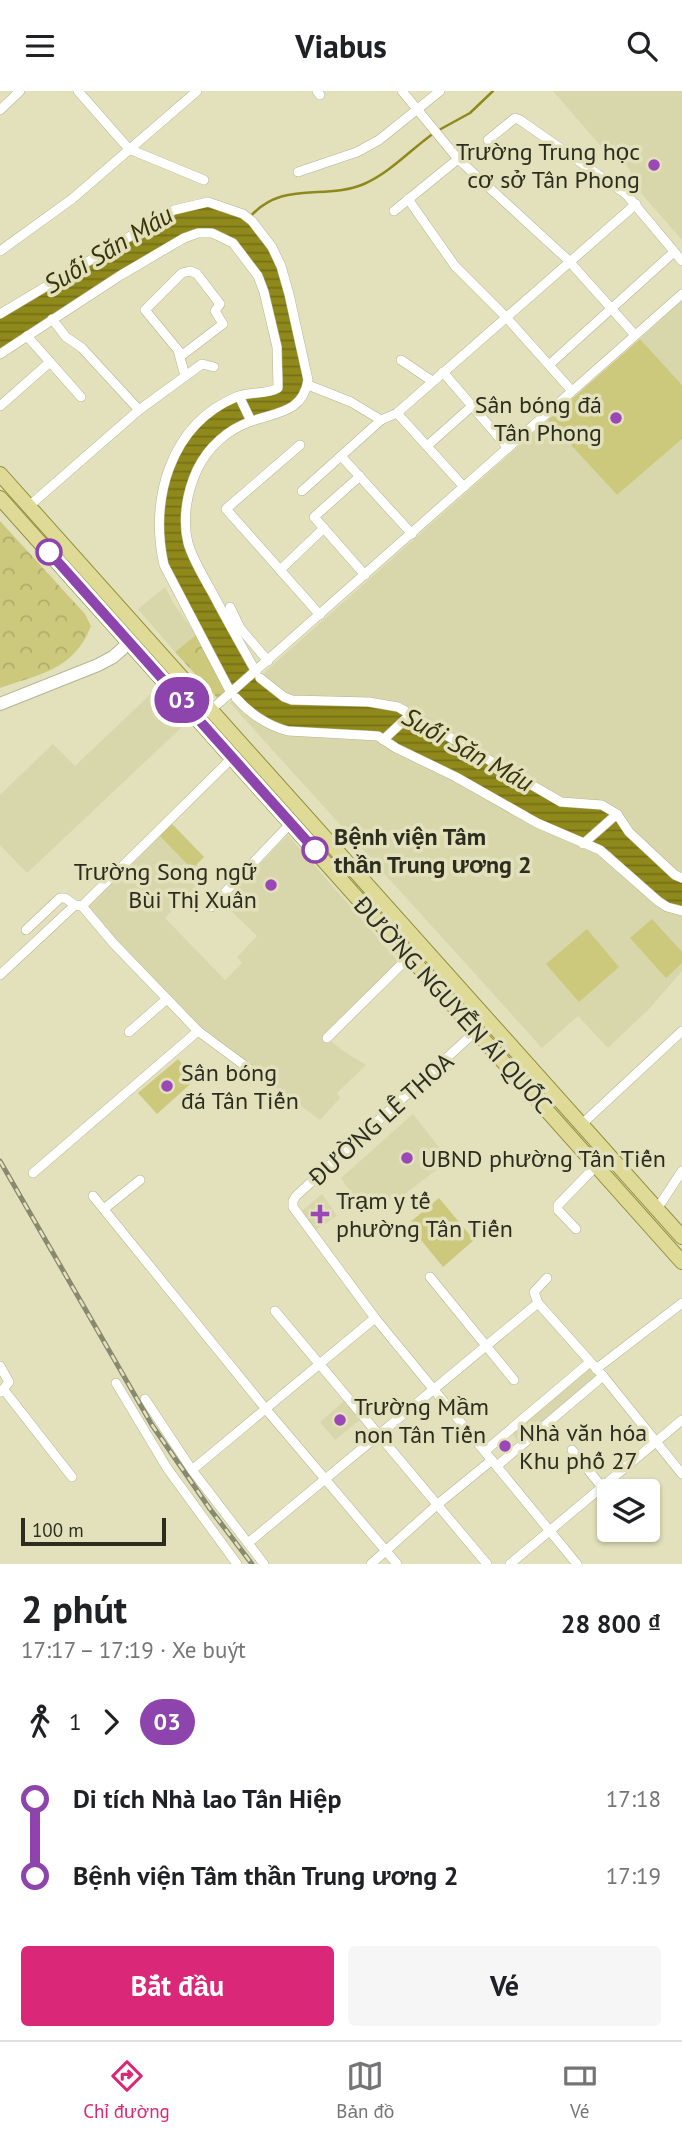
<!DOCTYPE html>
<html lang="vi">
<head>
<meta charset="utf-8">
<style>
  :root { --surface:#fff; --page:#f6f6f6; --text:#202124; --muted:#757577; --line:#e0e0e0; --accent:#db2777 }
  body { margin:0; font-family:"PT Sans",sans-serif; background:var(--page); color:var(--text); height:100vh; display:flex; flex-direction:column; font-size:26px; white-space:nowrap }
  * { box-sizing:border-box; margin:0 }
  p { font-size:23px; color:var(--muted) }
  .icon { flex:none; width:38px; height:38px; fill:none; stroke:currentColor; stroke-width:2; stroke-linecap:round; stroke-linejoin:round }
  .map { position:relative; height:1473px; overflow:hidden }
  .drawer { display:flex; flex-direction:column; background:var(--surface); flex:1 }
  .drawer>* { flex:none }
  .badge { padding:0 14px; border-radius:23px; font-size:24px; line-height:46px }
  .buttons { position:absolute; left:597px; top:1388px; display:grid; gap:14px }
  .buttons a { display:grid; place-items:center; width:63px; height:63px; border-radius:7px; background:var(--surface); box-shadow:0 2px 5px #0004; font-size:35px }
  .scale { position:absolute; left:21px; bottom:18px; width:145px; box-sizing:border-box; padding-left:7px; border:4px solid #2d2d1f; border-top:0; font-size:19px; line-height:24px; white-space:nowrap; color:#2d2d1f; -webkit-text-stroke:5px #e2e1bc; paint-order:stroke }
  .map>.badge { position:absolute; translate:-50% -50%; box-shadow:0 0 0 4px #fff }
  .legs { display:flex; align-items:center; gap:10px; height:77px; padding:0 21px; font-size:23px }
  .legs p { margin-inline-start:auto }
  .summary { display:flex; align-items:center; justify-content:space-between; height:119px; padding:0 21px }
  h1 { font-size:38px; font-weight:800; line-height:52px }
  .button { display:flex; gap:14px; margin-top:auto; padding:14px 21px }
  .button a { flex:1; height:80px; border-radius:7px; background:var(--accent); color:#fff; font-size:28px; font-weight:800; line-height:80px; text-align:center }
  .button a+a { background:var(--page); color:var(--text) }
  ul { padding:0 21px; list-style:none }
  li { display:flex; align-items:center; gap:24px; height:77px; font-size:26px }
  li i { display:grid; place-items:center; width:10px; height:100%; margin:0 9px; background:currentColor }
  li i::after { content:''; width:18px; height:18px; margin:-9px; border:5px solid; border-radius:50%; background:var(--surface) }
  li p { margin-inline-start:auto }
  li:first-child i { background:linear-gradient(#0000 50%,currentColor 0) }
  li:last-child i { background:linear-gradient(currentColor 50%,#0000 0) }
  header { display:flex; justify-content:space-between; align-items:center; height:91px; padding:0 21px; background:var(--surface); font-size:32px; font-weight:800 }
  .dock { display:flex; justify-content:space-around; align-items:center; height:98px; border-top:2px solid var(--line); background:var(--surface); font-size:19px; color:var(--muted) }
  .dock a { display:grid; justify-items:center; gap:4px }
  .dock .on { color:var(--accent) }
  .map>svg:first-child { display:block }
  .built { fill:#d8d7ab }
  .green { fill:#ccc97c }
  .park { fill:url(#park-crowns) }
  .water { fill:url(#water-rules) }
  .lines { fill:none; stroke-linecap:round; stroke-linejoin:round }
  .stream { stroke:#8f891b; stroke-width:2.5 }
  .street-casing { stroke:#b5b491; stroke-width:10 }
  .secondary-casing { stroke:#b5b491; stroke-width:14 }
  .primary-casing { stroke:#928e40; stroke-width:16 }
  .street { stroke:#fff; stroke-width:9 }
  .secondary { stroke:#fff; stroke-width:12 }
  .primary { stroke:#dfdb97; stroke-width:14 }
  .rail-casing { stroke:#89896f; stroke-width:5 }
  .rail { stroke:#e2e1bc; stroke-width:2.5; stroke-dasharray:8; stroke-linecap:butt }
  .line-1-casing { stroke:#fff; stroke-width:16 }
  .line-1 { stroke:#8e44ad; stroke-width:10 }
  .poi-dot { fill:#9a48b7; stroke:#e2e1bc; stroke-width:2.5 }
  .stop-1-dot { fill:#fff; stroke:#8e44ad; stroke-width:3.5 }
  .labels { text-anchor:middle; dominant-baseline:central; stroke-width:7; stroke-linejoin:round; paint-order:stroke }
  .poi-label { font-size:24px; fill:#2d2d1f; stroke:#e2e1bc; text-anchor:start }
  .stop-label { font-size:24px; font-weight:bold; fill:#2d2d1f; stroke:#e2e1bc; text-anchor:start }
  .street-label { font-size:24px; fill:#2d2d1f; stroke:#e2e1bc }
  .water-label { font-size:26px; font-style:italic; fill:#373408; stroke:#e2e1bc }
</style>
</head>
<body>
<header><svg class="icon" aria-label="menu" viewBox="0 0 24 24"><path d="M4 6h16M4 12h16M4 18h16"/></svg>Viabus<svg class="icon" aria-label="search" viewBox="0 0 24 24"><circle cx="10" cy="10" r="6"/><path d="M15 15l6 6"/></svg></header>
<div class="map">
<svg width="682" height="1473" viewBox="0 0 682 1473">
  <defs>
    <pattern id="park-crowns" width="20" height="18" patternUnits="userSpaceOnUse" patternTransform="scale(1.75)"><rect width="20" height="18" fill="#ccc97c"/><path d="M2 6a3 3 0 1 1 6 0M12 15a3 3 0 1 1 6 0" fill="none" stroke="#b0ad6b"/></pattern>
    <pattern id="water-rules" width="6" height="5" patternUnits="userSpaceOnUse" patternTransform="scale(1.75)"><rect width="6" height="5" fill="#8f891b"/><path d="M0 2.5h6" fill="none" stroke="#757017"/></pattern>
  </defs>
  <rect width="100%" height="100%" fill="#e2e1bc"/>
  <g class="built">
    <path d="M 553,0 L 682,0 L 682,149 L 628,87 L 631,80 L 612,58 L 605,60 Z"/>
    <path d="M 682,209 L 682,294 L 640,248 Z"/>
    <path d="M 548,329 L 617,404 L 682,348 L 682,880 L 649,918 L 608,957 L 578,925 L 542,957 L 230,612 Z"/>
    <path d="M 165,496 L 174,513 L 196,544 L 175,561 L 138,518 Z"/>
    <path d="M 153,601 L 183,635 L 27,782 L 0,754 L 0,704 L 53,653 L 75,675 Z"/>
    <path d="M 171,732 L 204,766 L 197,773 L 207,784 L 165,827 L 225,889 L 242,872 L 237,866 L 257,845 L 220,809 L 244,784 L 247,786 L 288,744 L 399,871 L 325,945 L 342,959 L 366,974 L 337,1002 L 340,1007 L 320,1029 L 217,953 L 85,816 Z"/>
    <path d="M 413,1023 L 449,1069 L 396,1110 L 385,1107 L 364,1120 L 341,1087 Z"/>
    <path d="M 322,1103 L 337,1125 L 314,1140 L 302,1120 Z"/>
    <path d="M 589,1276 L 597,1285 L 518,1351 L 512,1342 Z"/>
    <path d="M 345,1309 L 361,1328 L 335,1349 L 320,1331 Z"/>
  </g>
  <g class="green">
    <path d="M 640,248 L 682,294 L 682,348 L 617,404 L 548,329 Z"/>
    <path d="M 171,732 L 204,766 L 192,778 L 159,744 Z"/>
    <path d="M 652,828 L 682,861 L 682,872 L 666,887 L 630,847 Z"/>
    <path d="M 587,838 L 619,876 L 579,911 L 546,873 Z"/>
    <path d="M 178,968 L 196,988 L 157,1023 L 138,1002 Z"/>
    <path d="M 439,1107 L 474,1149 L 443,1176 L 408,1133 Z"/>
  </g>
  <g class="park">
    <path d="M 0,430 L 85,523 L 91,535 C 74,579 40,583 0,597 Z"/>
    <path d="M 196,544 L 227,601 L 218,608 L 175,561 Z"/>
  </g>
  <path class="water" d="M 208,115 C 221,119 237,122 248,131 C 287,164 294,242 305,289 L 303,299 L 288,315 L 208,355 L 183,430 L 212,510 L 258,589 L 282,610 L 391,616 L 558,713 L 601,717 L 616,727 L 621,738 L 674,787 L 682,791 L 682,817 L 669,813 L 659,807 L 610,761 L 600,756 L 538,730 L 398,654 L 380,642 L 373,640 L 288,636 C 266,631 246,614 232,596 L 167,473 C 154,419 167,361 211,326 C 219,320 229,312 238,309 C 252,304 267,303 281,300 L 283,294 L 281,256 L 261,184 L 235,149 L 213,138 L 197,139 L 0,258 L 0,227 L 175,123 Z"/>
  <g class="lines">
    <g class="stream">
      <path d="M 439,39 L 470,22 L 493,0"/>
      <path d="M 249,127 C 282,88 324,110 364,93 C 391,81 410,59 434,42"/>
    </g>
    <defs>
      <g id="street">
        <path d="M 78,0 L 129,58 L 204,89"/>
        <path d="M 317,0 L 320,4"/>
        <path d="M 402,0 L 458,68 L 568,169 L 635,244"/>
        <path d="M 0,19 L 20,0"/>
        <path d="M 488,49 L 515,27 L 520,29 L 626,103 L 682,170"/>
        <path d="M 298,81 L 357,61 L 379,49 L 440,0"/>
        <path d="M 408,108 L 455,175 L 505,225 L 572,300"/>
        <path d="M 394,120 L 458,68"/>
        <path d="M 0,160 L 72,108 L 197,0"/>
        <path d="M 0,223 L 174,119 L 208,111 L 243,123 L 252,130 L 272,156 L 281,175 L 289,203 L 308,289 C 303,321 278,321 252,330 C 228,338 208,356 197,379 C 187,401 182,428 188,452 C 193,469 203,485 212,501 C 226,528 241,554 256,581"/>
        <path d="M 52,228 L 66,246 L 82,257 L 139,319"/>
        <path d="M 27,245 L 81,306"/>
        <path d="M 0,263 L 121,184 L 184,147 L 198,142 L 212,142 L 233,152 L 258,185 L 264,201 L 277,256 L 278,297 C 266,304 250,300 236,306 C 170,334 149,409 164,474 L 231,602"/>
        <path d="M 181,265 L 223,233 L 215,220 L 220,213 L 197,183 L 190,180 L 182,182 L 145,219 L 178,259 L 185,285"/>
        <path d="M 401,269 L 432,290"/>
        <path d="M 549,274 L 674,161"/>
        <path d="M 443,281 L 508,357"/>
        <path d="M 308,294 L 351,311 L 381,329"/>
        <path d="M 239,305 L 251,330"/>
        <path d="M 0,315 L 50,271"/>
        <path d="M 397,322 L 464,396"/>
        <path d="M 300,354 L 226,418 L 320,524"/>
        <path d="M 427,355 L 472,315"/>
        <path d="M 341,365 L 412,443"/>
        <path d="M 360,385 L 314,426 L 365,484"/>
        <path d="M 302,400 L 381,329 L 397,322 L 636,113"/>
        <path d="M 29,415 L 139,319 L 202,273 L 214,276"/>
        <path d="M 280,479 L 324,437"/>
        <path d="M 230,516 L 240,537 L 268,570"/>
        <path d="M 260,587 L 284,606 L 292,609 L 369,611 L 398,616 L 561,711 L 602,714 L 617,723 L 629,741 L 675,784 L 682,787"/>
        <path d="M 236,607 C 249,622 268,635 288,640 L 378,645 L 396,657 L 456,686 L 537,732 L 600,759 L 658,810 L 667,816 L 682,820"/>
        <path d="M 212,618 L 682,203"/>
        <path d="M 383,649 L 411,623"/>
        <path d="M 233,666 L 82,815 L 114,853 L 198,940 L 256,983"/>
        <path d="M 583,753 L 617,723"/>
        <path d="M 211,816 L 291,732"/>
        <path d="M 26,839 L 60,807 L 65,807 L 75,814"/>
        <path d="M 0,884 L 75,814 L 82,815"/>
        <path d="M 476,940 L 296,1105 L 293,1110 L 293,1116 L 375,1227 L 577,1473"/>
        <path d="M 129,941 L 167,908"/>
        <path d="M 327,947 L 410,865"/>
        <path d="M 582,1033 L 682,940"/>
        <path d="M 33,1082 L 198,940"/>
        <path d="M 93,1105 L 265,1317 L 397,1473"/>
        <path d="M 104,1118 L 140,1089"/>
        <path d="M 657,1118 L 682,1080"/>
        <path d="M 576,1138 L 558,1119 L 558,1114 L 596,1075"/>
        <path d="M 430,1186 L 514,1289"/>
        <path d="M 547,1187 L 534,1201 L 538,1212 L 603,1285 L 682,1383"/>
        <path d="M 275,1220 L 487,1473"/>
        <path d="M 0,1275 L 9,1291 L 1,1301"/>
        <path d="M 596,1278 L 682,1212"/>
        <path d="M 116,1292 L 167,1377 L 237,1473"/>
        <path d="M 4,1299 L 72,1386"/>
        <path d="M 145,1308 L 192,1379 L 264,1473"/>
        <path d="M 572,1359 L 602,1396"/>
        <path d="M 485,1360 L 590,1271"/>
        <path d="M 497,1375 L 603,1285"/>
        <path d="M 192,1379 L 375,1227"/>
        <path d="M 248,1452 L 538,1212"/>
        <path d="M 371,1473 L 438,1413 L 492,1369"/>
        <path d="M 510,1473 L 682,1329"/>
      </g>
      <path id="secondary" d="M 0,613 L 98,574 L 113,566 L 130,551"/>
      <g id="primary">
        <path d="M 0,383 L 682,1146"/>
        <path d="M 0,407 L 682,1171"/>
      </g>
    </defs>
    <use href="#street" class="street-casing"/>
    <use href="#secondary" class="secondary-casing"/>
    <use href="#primary" class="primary-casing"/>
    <use href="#street" class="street"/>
    <use href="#secondary" class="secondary"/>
    <use href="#primary" class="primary"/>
    <defs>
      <path id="rail" d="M 0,1070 L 152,1334 L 210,1418 L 252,1473"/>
    </defs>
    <use href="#rail" class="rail-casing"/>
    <use href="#rail" class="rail"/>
  </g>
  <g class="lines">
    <defs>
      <path id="line-1" d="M 49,461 L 315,759"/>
    </defs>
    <use href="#line-1" class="line-1-casing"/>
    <use href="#line-1" class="line-1"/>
  </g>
  <g class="poi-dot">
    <circle cx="654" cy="74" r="7"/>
    <circle cx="616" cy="327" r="7"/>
    <circle cx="271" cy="794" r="7"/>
    <circle cx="167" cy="995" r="7"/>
    <circle cx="407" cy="1067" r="7"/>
    <path d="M316.5 1112.5h7v7h7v7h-7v7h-7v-7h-7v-7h7z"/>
    <circle cx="340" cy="1329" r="7"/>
    <circle cx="505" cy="1355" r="7"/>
  </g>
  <g class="stop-1-dot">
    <circle cx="49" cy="461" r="12"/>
    <circle cx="315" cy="759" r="12"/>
  </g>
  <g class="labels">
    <g class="poi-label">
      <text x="640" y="60" text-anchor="end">Trường Trung học<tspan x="640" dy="28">cơ sở Tân Phong</tspan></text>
      <text x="602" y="313" text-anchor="end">Sân bóng đá<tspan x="602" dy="28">Tân Phong</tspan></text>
      <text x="257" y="780" text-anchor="end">Trường Song ngữ<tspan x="257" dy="28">Bùi Thị Xuân</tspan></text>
      <text x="181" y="981">Sân bóng<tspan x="181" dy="28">đá Tân Tiến</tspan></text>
      <text x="421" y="1067">UBND phường Tân Tiến</text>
      <text x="336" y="1109">Trạm y tế<tspan x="336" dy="28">phường Tân Tiến</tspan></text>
      <text x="354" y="1315">Trường Mầm<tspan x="354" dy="28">non Tân Tiến</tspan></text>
      <text x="519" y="1341">Nhà văn hóa<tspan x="519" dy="28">Khu phố 27</tspan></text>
    </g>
    <g class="stop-label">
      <text x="334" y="745">Bệnh viện Tâm<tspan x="334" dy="28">thần Trung ương 2</tspan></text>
    </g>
    <g class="street-label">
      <text transform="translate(453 914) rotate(48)">ĐƯỜNG NGUYỄN ÁI QUỐC</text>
      <text transform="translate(381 1028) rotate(-42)">ĐƯỜNG LÊ THOA</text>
    </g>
    <g class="water-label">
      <text transform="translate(108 158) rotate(-31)">Suối Săn Máu</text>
      <text transform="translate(468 658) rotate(29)">Suối Săn Máu</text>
    </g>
  </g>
</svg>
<div class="buttons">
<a><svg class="icon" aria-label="layers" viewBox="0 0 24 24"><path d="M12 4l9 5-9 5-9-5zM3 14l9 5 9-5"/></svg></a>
</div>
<div class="scale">100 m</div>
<b class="badge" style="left:182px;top:609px;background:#8e44ad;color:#fff">03</b>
</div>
<section class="drawer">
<div class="summary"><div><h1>2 phút</h1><p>17:17 – 17:19 · Xe buýt</p></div><b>28 800 ₫</b></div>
<div class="legs"><svg class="icon" aria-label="walk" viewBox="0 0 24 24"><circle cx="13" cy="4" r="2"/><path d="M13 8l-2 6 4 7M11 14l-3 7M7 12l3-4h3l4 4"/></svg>1<svg class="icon" aria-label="forward" viewBox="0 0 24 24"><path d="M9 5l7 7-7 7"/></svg><b class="badge" style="background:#8e44ad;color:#fff">03</b></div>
<ul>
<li><i style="color:#8e44ad"></i><b>Di tích Nhà lao Tân Hiệp</b><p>17:18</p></li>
<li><i style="color:#8e44ad"></i><b>Bệnh viện Tâm thần Trung ương 2</b><p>17:19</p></li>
</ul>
<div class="button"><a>Bắt đầu</a><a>Vé</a></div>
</section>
<nav class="dock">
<a class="on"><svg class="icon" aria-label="directions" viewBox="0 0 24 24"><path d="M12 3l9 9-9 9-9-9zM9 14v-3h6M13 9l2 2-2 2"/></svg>Chỉ đường</a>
<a><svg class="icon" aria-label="map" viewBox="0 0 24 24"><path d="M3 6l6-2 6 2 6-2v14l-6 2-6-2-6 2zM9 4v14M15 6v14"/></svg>Bản đồ</a>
<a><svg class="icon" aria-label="tickets" viewBox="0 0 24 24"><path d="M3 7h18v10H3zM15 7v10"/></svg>Vé</a>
</nav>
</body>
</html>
